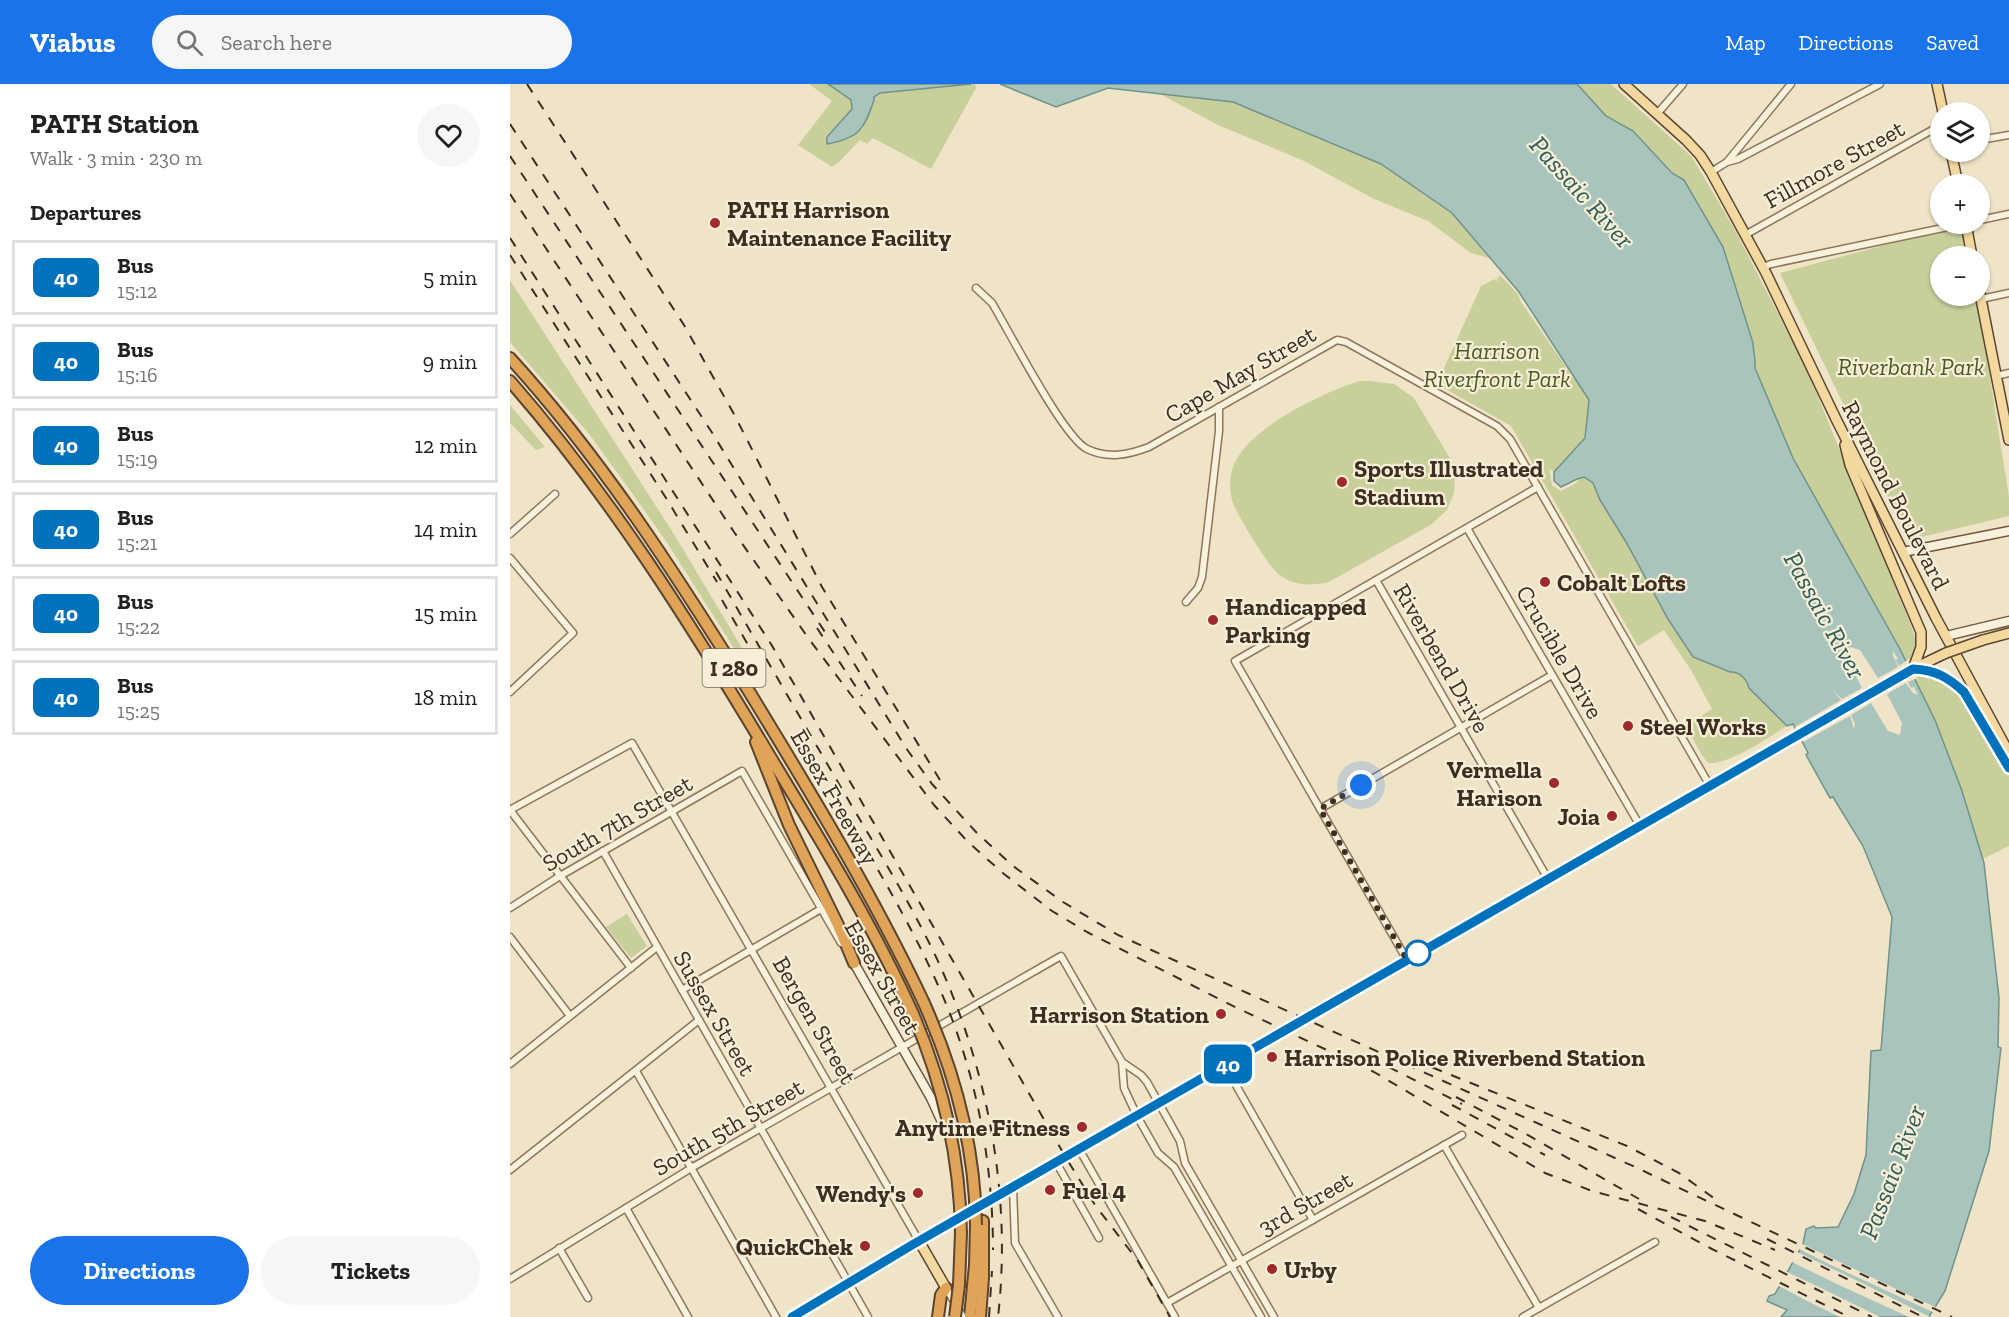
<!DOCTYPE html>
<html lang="en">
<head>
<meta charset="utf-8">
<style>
  :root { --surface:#fff; --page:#f6f6f6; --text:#202124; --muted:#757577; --line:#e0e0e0; --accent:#1a73e8 }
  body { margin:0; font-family:"Zilla Slab",serif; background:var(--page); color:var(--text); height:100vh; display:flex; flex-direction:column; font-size:22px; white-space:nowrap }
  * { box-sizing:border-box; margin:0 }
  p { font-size:20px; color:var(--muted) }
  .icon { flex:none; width:33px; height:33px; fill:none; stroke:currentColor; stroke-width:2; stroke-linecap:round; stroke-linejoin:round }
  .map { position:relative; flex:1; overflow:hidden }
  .details { display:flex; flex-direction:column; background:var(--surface); width:510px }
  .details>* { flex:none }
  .badge { padding:0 12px; border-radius:9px; font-size:21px; line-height:39px }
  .controls { position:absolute; left:1420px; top:18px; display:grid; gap:12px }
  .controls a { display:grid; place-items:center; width:60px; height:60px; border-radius:50%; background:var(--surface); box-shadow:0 2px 4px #0004; font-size:30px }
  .you { position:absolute; width:30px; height:30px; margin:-15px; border:4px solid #fff; border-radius:50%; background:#1a73e8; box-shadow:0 0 0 9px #1a73e833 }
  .map>.badge { position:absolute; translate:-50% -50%; box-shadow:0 0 0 3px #fff }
  h2 { padding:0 30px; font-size:22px; line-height:54px }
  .round { display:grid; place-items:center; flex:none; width:63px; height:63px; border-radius:32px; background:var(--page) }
  .headline { display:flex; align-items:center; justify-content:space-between; height:102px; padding:0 30px }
  h1 { font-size:28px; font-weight:800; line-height:45px }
  .button { display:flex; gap:12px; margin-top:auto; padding:12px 30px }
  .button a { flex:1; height:69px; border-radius:36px; background:var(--accent); color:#fff; font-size:24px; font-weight:800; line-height:69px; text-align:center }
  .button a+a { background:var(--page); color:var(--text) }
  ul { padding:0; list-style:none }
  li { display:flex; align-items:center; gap:18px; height:75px; margin:0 12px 9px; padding:0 18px; border:3px solid var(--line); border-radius:0px }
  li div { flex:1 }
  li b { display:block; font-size:22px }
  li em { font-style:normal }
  li .badge { min-width:66px; font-weight:700; text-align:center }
  header { display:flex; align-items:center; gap:36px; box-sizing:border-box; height:84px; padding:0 30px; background:var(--accent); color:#fff }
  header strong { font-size:28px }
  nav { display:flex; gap:33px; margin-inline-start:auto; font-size:21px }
  .search { width:420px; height:54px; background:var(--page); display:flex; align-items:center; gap:15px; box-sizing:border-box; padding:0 21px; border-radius:33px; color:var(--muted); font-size:22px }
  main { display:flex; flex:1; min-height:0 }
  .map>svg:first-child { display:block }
  .green { fill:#c9cf9b }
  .water { fill:#a9c4bc; stroke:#6f938a; stroke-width:1.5 }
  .pier { fill:#f0e4c8 }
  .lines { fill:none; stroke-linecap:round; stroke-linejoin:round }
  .primary-tunnel { stroke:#ccc0a6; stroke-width:9; stroke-dasharray:9 4.5; stroke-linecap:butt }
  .street-casing { stroke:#8d765c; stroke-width:9 }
  .secondary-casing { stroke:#6f573f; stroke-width:11 }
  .primary-casing { stroke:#5b4430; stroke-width:12 }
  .highway-casing { stroke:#5b4430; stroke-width:14 }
  .street { stroke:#faf1dc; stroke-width:6 }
  .secondary { stroke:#faf1dc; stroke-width:8 }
  .primary { stroke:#f3d9a0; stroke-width:9 }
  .highway { stroke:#e0a458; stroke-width:10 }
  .rail { stroke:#3d2e20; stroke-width:2; stroke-dasharray:10 10; stroke-linecap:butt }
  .primary-bridge-casing { stroke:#5b4430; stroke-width:12; stroke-linecap:butt }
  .highway-bridge-casing { stroke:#5b4430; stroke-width:14; stroke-linecap:butt }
  .primary-bridge { stroke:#f3d9a0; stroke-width:9 }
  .highway-bridge { stroke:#e0a458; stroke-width:10 }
  .line-casing { stroke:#fff; stroke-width:14 }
  .line { stroke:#0072bc; stroke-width:9 }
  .walk { stroke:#3d2e20; stroke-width:6; stroke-dasharray:0 10.8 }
  .poi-dot { fill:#9e2a2b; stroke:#f7eed8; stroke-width:2 }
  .stop-dot { fill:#fff; stroke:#0072bc; stroke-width:3 }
  .labels { text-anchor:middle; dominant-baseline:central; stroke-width:4.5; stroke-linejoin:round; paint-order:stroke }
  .shield { fill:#f7eed8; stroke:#756857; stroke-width:1.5 }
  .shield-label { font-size:22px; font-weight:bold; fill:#3d2e20 }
  .street-label { font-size:24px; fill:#3d2e20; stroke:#f7eed8 }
  .poi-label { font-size:24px; font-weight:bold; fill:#3d2e20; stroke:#f7eed8; text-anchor:start }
  .park-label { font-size:24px; font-style:italic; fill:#4d5a26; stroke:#f7eed8 }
  .water-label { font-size:26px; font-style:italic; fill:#2f5d5a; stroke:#f7eed8 }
</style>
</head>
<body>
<header>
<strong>Viabus</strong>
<div class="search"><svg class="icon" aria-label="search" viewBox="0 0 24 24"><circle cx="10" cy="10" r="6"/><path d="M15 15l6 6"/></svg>Search here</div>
<nav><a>Map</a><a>Directions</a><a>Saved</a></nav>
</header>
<main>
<section class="details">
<div class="headline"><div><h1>PATH Station</h1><p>Walk · 3 min · 230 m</p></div><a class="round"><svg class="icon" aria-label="heart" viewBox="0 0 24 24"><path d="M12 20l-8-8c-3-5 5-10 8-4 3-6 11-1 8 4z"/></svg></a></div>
<h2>Departures</h2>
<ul>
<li><span class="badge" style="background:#0072bc;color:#fff">40</span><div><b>Bus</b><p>15:12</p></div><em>5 min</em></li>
<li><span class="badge" style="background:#0072bc;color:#fff">40</span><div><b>Bus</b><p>15:16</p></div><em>9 min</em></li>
<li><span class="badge" style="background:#0072bc;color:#fff">40</span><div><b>Bus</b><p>15:19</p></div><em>12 min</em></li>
<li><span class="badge" style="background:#0072bc;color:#fff">40</span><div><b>Bus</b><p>15:21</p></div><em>14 min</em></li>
<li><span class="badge" style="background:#0072bc;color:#fff">40</span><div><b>Bus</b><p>15:22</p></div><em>15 min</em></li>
<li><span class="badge" style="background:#0072bc;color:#fff">40</span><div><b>Bus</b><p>15:25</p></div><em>18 min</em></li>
</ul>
<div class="button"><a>Directions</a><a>Tickets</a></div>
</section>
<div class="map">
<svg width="1499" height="1233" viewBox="0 0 1499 1233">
  <rect width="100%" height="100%" fill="#f0e4c8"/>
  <g class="green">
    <path d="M 299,0 L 318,0 L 341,16 L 342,25 L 324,45 L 337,56 L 353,44 L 364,13 L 370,9 L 461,0 L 465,0 L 466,4 L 421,85 L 363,54 L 357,60 L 350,56 L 329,78 L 322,83 L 288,61 L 322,17 Z"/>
    <path d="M 1067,0 L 1101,0 L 1182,73 L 1225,146 L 1298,288 L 1402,544 L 1405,554 L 1405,565 L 1420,593 L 1430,596 L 1440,602 L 1453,617 L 1499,692 L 1499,762 L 1473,775 C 1450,702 1426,631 1389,563 C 1366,521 1342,479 1318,436 C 1302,409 1286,381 1274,352 C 1262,321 1243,292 1243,259 L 1213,163 L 1174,96 L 1162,89 L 1123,47 L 1096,32 Z"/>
    <path d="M 650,10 L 723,18 L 871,80 L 942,129 L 979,174 L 961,169 L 918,137 L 864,115 L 794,77 L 708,41 Z"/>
    <path d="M 1453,140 L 1461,172 L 1431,172 L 1431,212 L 1467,212 L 1499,413 L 1499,432 L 1399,456 L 1270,189 Z"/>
    <path d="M 990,191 L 1008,210 L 1011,218 L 1079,316 L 1075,354 L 1044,388 L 1039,385 L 1042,401 L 1051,407 L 1068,398 L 1067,395 L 1074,393 L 1083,399 L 1090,416 L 1116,458 L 1158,535 L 1183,573 L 1220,588 L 1225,587 L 1238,597 L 1239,604 L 1277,642 C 1259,653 1219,681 1198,679 L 1191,670 L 1176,642 L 1202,625 L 1181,586 L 1154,546 L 1128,562 L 1001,342 L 932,303 L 930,293 L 971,202 L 985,195 L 988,198 L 987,195 Z"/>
    <path d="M 0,196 L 164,450 L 251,596 L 246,599 L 158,460 L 117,402 L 79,350 L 0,258 Z"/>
    <path d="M 850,297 L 860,297 L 884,300 L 904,314 L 941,376 L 945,393 L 944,409 L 937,426 L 922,440 L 819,498 C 803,502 785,502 771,492 C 759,484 729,434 723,419 C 719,408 719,394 723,383 C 736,345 813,308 850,297 Z"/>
    <path d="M 0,321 L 35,363 L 26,366 L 0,339 Z"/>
    <path d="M 117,830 L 137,862 L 121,874 L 96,843 Z"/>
  </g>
  <g class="water">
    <path d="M 318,0 L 461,0 L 370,9 L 364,13 L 364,16 C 354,46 349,54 317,60 L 317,53 L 342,25 L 341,16 Z"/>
    <path d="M 490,0 L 1067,0 L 1096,32 L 1123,47 L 1162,89 L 1174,96 L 1213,163 L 1243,259 C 1243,268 1246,275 1245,284 L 1283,374 L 1390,565 L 1425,636 L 1452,707 L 1474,779 L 1489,914 L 1488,963 L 1491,964 L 1479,1067 L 1435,1207 L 1419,1233 L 1271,1233 L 1277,1226 L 1257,1217 L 1259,1212 L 1265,1210 L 1293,1160 L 1296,1145 L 1304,1142 L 1306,1144 L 1328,1143 L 1344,1110 L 1356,1071 L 1361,967 L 1371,966 L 1382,833 L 1353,762 L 1323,713 L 1320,714 L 1296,671 L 1298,669 L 1283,640 L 1277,642 L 1239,604 C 1237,595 1229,587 1220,588 L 1183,573 L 1158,535 L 1116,458 L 1090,416 L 1083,399 L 1074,393 L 1067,395 L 1051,403 L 1044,397 L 1044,388 L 1075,354 L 1079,316 L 1009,208 L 942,129 L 871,80 L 723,18 L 598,4 L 546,23 Z"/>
  </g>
  <g class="pier">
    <path d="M 1340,563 L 1350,566 L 1368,594 L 1388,583 L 1383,572 L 1383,567 L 1388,575 L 1385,576 L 1389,582 L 1399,575 L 1408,594 L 1398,598 L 1401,604 L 1404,603 L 1408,611 L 1403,609 L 1396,599 L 1377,610 L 1392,639 L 1390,651 L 1378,647 L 1361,619 L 1341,631 L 1345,640 L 1344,645 L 1340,632 L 1293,658 L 1285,643 L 1331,616 L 1322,605 L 1332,615 L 1352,604 L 1338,577 L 1338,568 Z"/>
    <path d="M 1290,1159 L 1405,1214 L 1428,1224 L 1425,1229 L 1323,1182 L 1287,1164 Z"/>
    <path d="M 1285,1167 L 1352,1199 L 1420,1233 L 1399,1233 L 1329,1201 L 1280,1177 Z"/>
    <path d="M 1275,1187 L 1307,1202 L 1370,1233 L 1330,1233 L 1305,1221 L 1267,1201 Z"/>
  </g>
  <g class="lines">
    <path class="primary-tunnel" d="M 461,1127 L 495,1107"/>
    <defs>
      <g id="street">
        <path d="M 1147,30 L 1173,0"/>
        <path d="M 1470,56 L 1499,51"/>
        <path d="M 1217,78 L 1281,0"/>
        <path d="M 1201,88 L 1217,78 L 1228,75 L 1370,0"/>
        <path d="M 1470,136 L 1499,130"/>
        <path d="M 1235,151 L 1431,41"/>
        <path d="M 1253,183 L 1261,180 L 1452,140"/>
        <path d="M 466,204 L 482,219 C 499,247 553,353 577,365 C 598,375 618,371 639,363 L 827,256 L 836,258 L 987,342 L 1000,355 L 1200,702"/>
        <path d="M 1471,215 L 1499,209"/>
        <path d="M 1486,292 L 1499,289"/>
        <path d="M 957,444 L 1130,742"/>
        <path d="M 0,450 L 45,410"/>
        <path d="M 0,474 L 63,549 L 0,608"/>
        <path d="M 866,496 L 1038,795"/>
        <path d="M 676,518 L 688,504 L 692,493 L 709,347 L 709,323"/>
        <path d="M 810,725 L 1042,591"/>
        <path d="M 0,726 L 122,659 L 409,1157"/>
        <path d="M 0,726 L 121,884"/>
        <path d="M 93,767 L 358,1233"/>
        <path d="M 0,824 L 50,792 L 232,687 L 331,859"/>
        <path d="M 0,853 L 60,932"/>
        <path d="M 897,876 L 725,577 L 1028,403"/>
        <path d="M 172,906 L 311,825"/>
        <path d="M 612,978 L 631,991 L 637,998 L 670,1057 L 675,1079 L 764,1233"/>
        <path d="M 0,980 L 147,863"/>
        <path d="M 715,982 L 803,1136"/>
        <path d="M 126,987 L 266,1233"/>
        <path d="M 934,1061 L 1029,1224"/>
        <path d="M 569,1065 L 665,1233"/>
        <path d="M 546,1078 L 589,1154"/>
        <path d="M 0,1086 L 189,936"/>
        <path d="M 503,1103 L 505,1159 L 548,1233"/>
        <path d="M 116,1124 L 178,1233"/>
        <path d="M 49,1164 L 78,1214"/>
        <path d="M 0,1195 L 183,1083 L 551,872 L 612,978 L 614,1004 L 627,1032 L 648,1069 L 664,1083 L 751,1233"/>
        <path d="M 436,1204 L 453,1233"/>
        <path d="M 657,1219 L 952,1051"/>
        <path d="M 1013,1233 L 1145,1158"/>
      </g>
      <g id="secondary">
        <path d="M 1393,468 L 1499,447"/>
        <path d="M 1436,552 L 1499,537"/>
        <path d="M 344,879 L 421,1014 L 437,1049"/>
      </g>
      <g id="primary">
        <path d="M 1114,0 L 1176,56 L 1190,71 L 1201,88 L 1256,189 L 1326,335 L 1426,534 L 1499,669"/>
        <path d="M 1427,0 L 1433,28"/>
        <path d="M 1441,68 L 1448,100"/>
        <path d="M 1456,140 L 1462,172"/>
        <path d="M 1470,210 L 1499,356"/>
        <path d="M 1335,361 L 1340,381 L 1411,548 L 1411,563 L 1403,585"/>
        <path d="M 1473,556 L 1499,549"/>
        <path d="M 1403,585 C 1425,586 1438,593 1453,608 L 1499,684"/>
        <path d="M 495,1107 L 1335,624 L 1413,580 L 1436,569"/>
        <path d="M 409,1157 L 436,1204"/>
        <path d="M 282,1233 L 459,1128"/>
      </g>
      <g id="highway">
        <path d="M 0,274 C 93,376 167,492 240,609 C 301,709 363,811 413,917"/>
        <path d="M 0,297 C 100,411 180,539 258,669 C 309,754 362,839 403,930"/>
        <path d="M 246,658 L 279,741 L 328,841 L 344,879"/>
        <path d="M 449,1201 L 451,1149"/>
        <path d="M 428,1233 L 431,1211 L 436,1204"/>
        <path d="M 460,1233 L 465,1181 L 466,1141"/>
        <path d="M 470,1233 L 473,1194 L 473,1137"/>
      </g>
    </defs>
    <use href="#street" class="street-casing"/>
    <use href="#secondary" class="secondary-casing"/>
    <use href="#primary" class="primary-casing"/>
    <use href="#highway" class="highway-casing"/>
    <use href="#street" class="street"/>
    <use href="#secondary" class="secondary"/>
    <use href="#primary" class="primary"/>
    <use href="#highway" class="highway"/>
    <g class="rail">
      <path d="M 17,0 L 174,241 L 225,332 L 312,503 L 430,696"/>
      <path d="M 0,40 L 201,347 L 396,664 L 422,700 L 467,749 L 503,782 L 553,818 L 608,851 L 1125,1083 L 1442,1233"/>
      <path d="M 0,72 L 315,548"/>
      <path d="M 0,110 L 224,448 L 299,555 L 424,721 L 458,758 L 494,790 L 542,827 L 577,848 L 729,925 L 864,988 L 1035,1089 L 1082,1107 L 1195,1137 L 1265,1166"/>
      <path d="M 0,154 L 261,560 L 555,1072 L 585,1121 L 628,1177 L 660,1233"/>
      <path d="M 0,171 L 156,414 L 207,498"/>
      <path d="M 206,488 C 249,562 292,637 336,712 C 367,765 400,818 427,875 C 478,986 502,1111 488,1233"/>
      <path d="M 212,516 L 241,566"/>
      <path d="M 307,544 L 352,612"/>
      <path d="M 338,734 C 371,791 405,848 431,908 C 466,988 483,1078 483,1166"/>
      <path d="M 861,974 L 952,1020"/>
      <path d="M 904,976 L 1117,1062 L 1169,1089 L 1205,1115"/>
      <path d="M 946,1013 L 1016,1050 L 1129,1115"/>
      <path d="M 942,1021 L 1035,1071"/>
      <path d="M 1128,1125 L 1202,1165 L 1339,1233"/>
      <path d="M 1161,1133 L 1362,1233"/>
      <path d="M 1257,1155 L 1413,1233"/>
      <path d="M 479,1233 L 482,1187"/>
    </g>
    <defs>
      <path id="primary-bridge" d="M 1436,569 L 1473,556"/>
      <g id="highway-bridge">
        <path d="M 413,917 C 445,988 465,1063 466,1141"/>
        <path d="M 403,930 C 433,1000 450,1073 451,1149"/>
        <path d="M 445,1233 L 449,1201"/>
      </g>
    </defs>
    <use href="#primary-bridge" class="primary-bridge-casing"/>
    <use href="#highway-bridge" class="highway-bridge-casing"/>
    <use href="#primary-bridge" class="primary-bridge"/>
    <use href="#highway-bridge" class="highway-bridge"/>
  </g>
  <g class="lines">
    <defs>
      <path id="line" d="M 282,1233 L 402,1161 L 1403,585 C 1425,586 1438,593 1454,608 L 1499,684"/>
    </defs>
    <use href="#line" class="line-casing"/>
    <use href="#line" class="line"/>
    <path class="walk" d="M 851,701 L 810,725 L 897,876 L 908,869"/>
  </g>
  <g class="poi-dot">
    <circle cx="205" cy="139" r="6"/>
    <circle cx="832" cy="398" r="6"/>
    <circle cx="1035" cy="498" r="6"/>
    <circle cx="703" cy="536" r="6"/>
    <circle cx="1118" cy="642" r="6"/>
    <circle cx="1044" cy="699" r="6"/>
    <circle cx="1102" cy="732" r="6"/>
    <circle cx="711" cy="930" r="6"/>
    <circle cx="762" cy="973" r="6"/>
    <circle cx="572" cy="1043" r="6"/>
    <circle cx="540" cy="1106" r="6"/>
    <circle cx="408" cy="1109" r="6"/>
    <circle cx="355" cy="1162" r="6"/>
    <circle cx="762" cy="1185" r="6"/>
  </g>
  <circle class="stop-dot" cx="908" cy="869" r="12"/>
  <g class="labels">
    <rect class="shield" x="192.5" y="565" width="63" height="38" rx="4.5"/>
    <g class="shield-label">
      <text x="224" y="584">I 280</text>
    </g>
    <g class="street-label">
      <text transform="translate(1324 80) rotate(-29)">Fillmore Street</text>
      <text transform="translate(730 290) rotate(-30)">Cape May Street</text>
      <text transform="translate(1386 411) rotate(63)">Raymond Boulevard</text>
      <text transform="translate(1050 568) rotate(60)">Crucible Drive</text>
      <text transform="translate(932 574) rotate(60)">Riverbend Drive</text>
      <text transform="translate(325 713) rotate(60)">Essex Freeway</text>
      <text transform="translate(107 739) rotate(-30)">South 7th Street</text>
      <text transform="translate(373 893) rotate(60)">Essex Street</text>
      <text transform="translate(205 929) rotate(60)">Sussex Street</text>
      <text transform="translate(305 936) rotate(60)">Bergen Street</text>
      <text transform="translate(218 1043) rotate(-30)">South 5th Street</text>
      <text transform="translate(795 1119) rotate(-30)">3rd Street</text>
    </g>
    <g class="poi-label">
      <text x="217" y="125">PATH Harrison<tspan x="217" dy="28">Maintenance Facility</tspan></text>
      <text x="844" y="384">Sports Illustrated<tspan x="844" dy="28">Stadium</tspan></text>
      <text x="1047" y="498">Cobalt Lofts</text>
      <text x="715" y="522">Handicapped<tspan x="715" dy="28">Parking</tspan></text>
      <text x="1130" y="642">Steel Works</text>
      <text x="1032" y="685" text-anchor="end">Vermella<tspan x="1032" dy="28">Harison</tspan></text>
      <text x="1090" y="732" text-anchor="end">Joia</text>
      <text x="699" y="930" text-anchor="end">Harrison Station</text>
      <text x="774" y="973">Harrison Police Riverbend Station</text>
      <text x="560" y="1043" text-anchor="end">Anytime Fitness</text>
      <text x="552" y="1106">Fuel 4</text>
      <text x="396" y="1109" text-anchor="end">Wendy's</text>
      <text x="343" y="1162" text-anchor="end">QuickChek</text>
      <text x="774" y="1185">Urby</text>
    </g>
    <g class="park-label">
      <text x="987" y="266">Harrison<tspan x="987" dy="28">Riverfront Park</tspan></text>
      <text x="1401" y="282">Riverbank Park</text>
    </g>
    <g class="water-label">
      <text transform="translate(1072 108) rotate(48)">Passaic River</text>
      <text transform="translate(1315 531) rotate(61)">Passaic River</text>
      <text transform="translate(1382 1088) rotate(-69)">Passaic River</text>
    </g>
  </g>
</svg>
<div class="controls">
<a><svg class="icon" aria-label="layers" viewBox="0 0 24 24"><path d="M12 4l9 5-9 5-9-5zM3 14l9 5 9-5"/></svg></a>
<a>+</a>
<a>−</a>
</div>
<div class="you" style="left:851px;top:701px"></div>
<b class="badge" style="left:718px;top:980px;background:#0072bc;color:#fff">40</b>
</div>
</main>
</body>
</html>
